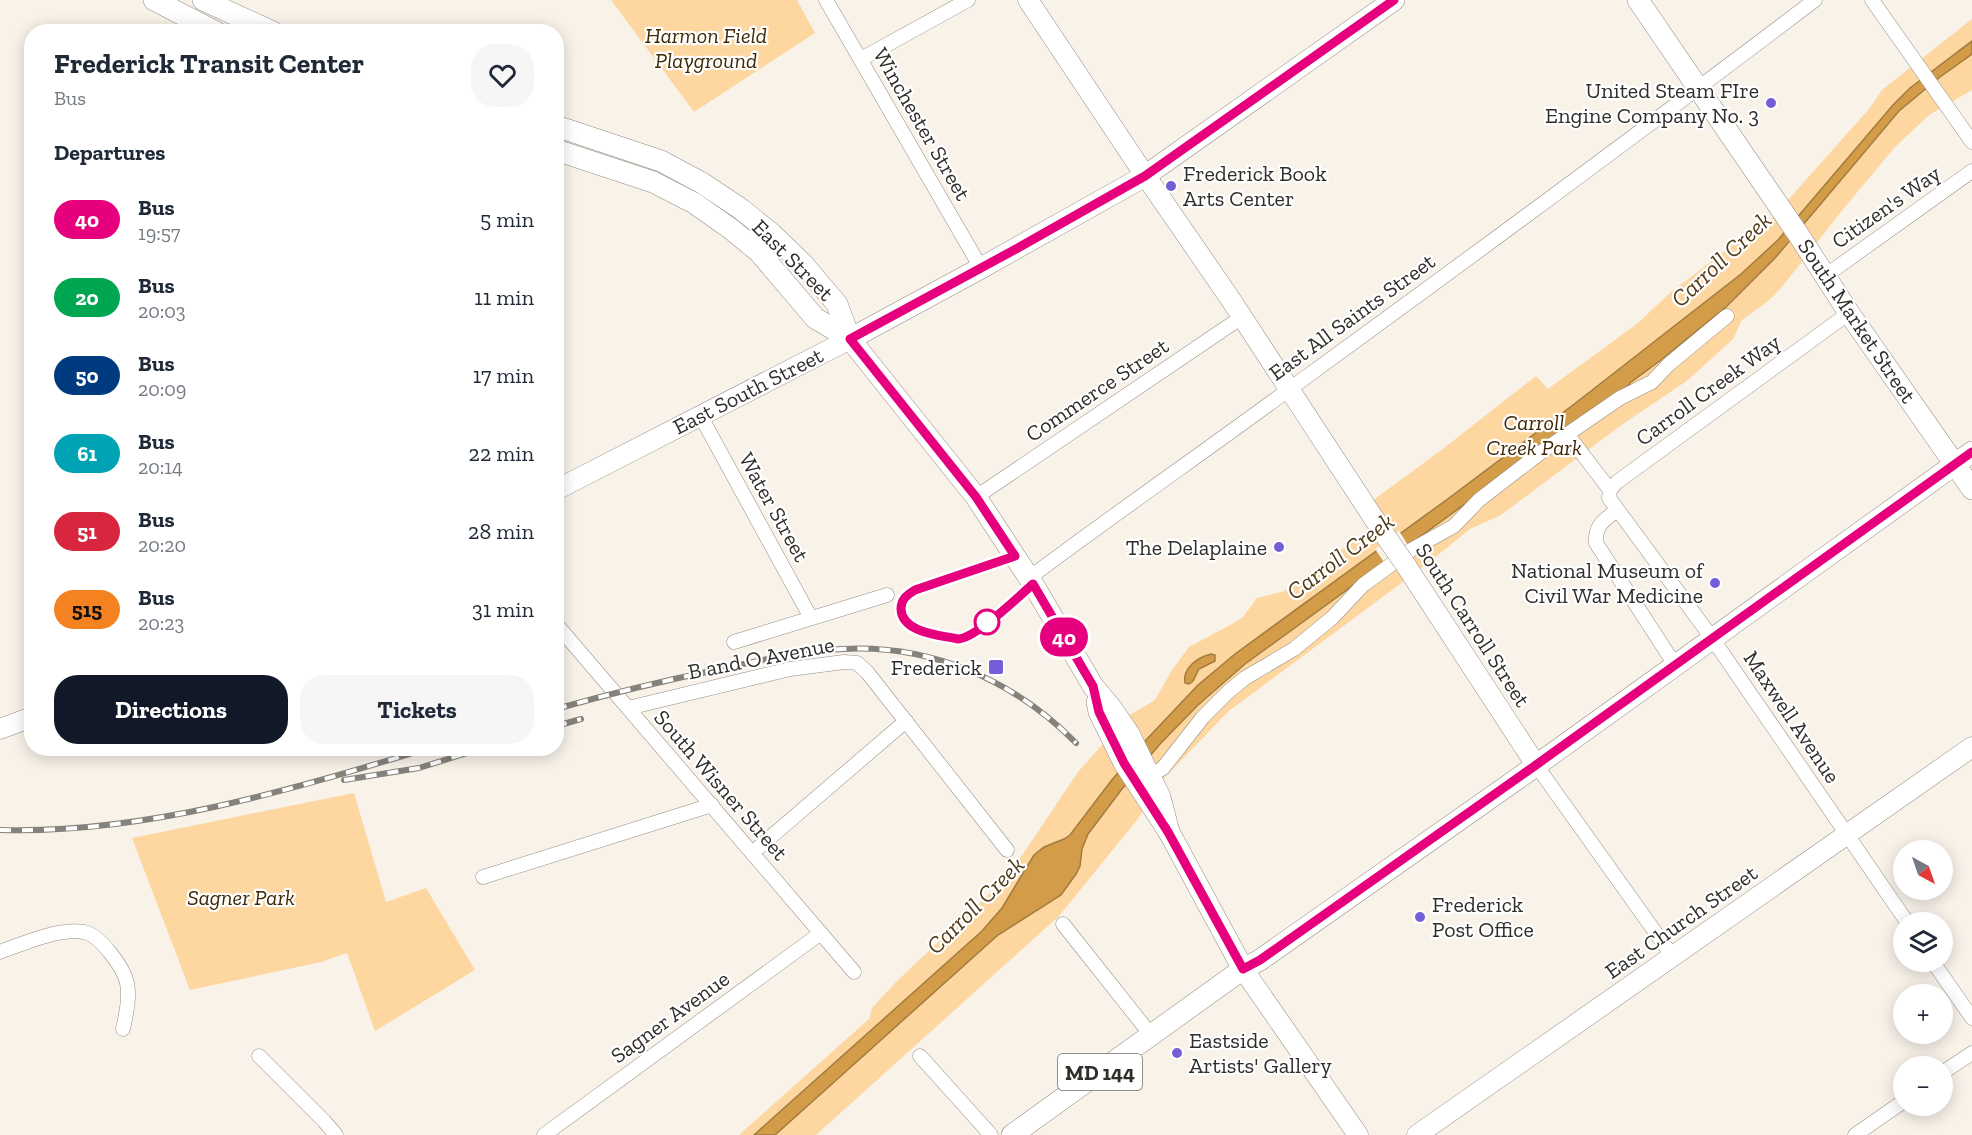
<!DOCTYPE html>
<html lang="en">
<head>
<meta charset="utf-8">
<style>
  :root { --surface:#fff; --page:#f6f6f7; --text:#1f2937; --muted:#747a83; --accent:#111827 }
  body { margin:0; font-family:"Zilla Slab",serif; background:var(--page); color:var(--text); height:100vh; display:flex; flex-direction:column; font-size:22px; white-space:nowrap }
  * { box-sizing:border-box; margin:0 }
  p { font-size:20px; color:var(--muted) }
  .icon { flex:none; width:33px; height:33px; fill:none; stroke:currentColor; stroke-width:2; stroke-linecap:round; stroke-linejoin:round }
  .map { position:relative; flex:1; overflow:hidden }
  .sheet { position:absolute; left:24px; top:24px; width:540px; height:732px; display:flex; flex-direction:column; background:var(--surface); border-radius:24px; box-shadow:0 3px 15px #0003 }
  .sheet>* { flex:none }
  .badge { padding:0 12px; border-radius:20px; font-size:21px; line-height:39px }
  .needle { width:39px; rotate:140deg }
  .controls { position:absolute; left:1893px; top:840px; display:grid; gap:12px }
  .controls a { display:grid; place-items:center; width:60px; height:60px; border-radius:50%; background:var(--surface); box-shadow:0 3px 15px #0003; font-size:30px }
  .map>.badge { position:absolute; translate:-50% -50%; box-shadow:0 0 0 3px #fff }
  h2 { padding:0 30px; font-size:22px; line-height:54px }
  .round { display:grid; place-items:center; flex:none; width:63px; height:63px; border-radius:24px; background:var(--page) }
  .head { display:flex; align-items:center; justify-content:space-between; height:102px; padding:0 30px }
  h1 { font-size:28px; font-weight:700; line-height:45px }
  .button { display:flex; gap:12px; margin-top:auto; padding:12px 30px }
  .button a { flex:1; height:69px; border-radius:24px; background:var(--accent); color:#fff; font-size:24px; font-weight:700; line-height:69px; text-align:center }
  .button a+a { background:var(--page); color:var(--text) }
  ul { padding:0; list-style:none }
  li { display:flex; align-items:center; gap:18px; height:78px; padding:0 30px }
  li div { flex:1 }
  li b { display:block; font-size:22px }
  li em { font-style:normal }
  li .badge { min-width:66px; font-weight:700; text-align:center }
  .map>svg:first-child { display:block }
  .green { fill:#fdd6a0 }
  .water { fill:#d39c48; stroke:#a27b3f; stroke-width:1.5 }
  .pier { fill:#f8f2e9 }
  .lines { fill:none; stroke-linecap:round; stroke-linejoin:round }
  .street-casing { stroke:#938d85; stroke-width:15 }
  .secondary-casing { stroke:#938d85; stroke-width:21 }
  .primary-casing { stroke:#938d85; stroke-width:22 }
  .street { stroke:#fff; stroke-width:14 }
  .secondary { stroke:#fff; stroke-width:20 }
  .primary { stroke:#fff; stroke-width:21 }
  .rail-casing { stroke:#85827b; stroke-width:6 }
  .rail { stroke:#fff; stroke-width:4; stroke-dasharray:11; stroke-linecap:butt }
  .secondary-bridge-casing { stroke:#938d85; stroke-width:21; stroke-linecap:butt }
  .secondary-bridge { stroke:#fff; stroke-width:20 }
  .line-casing { stroke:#fff; stroke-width:14 }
  .line { stroke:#e6007e; stroke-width:9 }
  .poi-dot { fill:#735ed8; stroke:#fff; stroke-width:2 }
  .stop-dot { fill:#fff; stroke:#e6007e; stroke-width:3 }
  .labels { text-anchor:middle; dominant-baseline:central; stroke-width:4.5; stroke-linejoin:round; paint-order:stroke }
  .shield { fill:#fff; stroke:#6e6d6a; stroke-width:1.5 }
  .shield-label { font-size:21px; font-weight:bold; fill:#302e2a }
  .park-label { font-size:22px; font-style:italic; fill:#3f2803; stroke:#fff }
  .poi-label { font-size:22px; fill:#302e2a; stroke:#fff; text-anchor:end }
  .street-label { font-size:22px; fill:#302e2a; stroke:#fff }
  .water-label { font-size:24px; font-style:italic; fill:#513a17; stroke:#fff }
</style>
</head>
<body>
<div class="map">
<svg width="1972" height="1135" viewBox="0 0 1972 1135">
  <rect width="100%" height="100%" fill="#f8f2e9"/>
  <g class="green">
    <path d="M 611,0 L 797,0 L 815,33 L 694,112 Z"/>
    <path d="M 1972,19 L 1972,90 L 1929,115 L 1895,147 L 1840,213 L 1782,287 L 1767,302 L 1742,320 L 1733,339 L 1688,380 L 1620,426 L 1501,515 L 1470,529 L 1423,567 L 1229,711 L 1165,777 L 1137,820 L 1059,916 L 816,1135 L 739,1135 L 869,1019 L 872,1008 L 897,981 L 1002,882 L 1021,857 L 1078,772 L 1128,716 L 1155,700 L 1172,670 L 1189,647 L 1232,624 L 1243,617 L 1257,598 L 1285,591 L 1378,523 L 1368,504 L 1444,448 L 1536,376 L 1548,389 L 1638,323 L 1671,292 L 1749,233 L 1772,218 L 1869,109 L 1882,90 Z"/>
    <path d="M 354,793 L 386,902 L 426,888 L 475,970 L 375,1031 L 347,953 L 321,962 L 190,990 L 132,838 Z"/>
  </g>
  <g class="water">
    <path d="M 1972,41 L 1972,54 L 1940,77 L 1899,111 L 1776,257 L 1726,307 L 1661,360 L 1630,383 L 1630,384 L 1245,664 L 1198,705 L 1160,744 L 1122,789 L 1088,834 L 1082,849 L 1080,866 L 1076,874 L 1061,895 L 998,935 L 775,1135 L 754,1135 L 982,931 L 1002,908 L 1034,855 L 1044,847 L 1064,839 L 1070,835 L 1111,781 L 1146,740 L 1198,685 L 1235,654 L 1449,498 L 1573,405 L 1741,274 L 1778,240 L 1893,105 L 1910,88 Z"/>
    <path d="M 1211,654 L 1215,655 L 1215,661 L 1199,669 L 1193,681 L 1189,684 L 1185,683 C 1182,668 1198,657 1211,654 Z"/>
  </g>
  <path class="pier" d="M 1399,531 L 1410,548 L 1386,565 L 1375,549 Z"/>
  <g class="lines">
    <defs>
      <g id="street">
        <path d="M 826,0 L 981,268"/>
        <path d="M 1872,0 L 1972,142"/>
        <path d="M 861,59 L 968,0"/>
        <path d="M 1825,276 L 1972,171"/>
        <path d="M 1849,313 L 1617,482 L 1610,490 L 1609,498 L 1712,638 L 1907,922"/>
        <path d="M 700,415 L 811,618"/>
        <path d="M 1567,434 L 1610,490"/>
        <path d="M 976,497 L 1242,317"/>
        <path d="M 1617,510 C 1603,521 1595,525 1596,543 L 1675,665"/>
        <path d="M 1029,578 C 1116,513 1204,452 1291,388 C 1467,260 1642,131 1815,0"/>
        <path d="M 556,624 L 854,972"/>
        <path d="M 734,642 L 887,595"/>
        <path d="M 628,708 L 790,669 L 844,662 L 857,663 L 867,672 L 1007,850"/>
        <path d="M 1536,765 L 1673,957"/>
        <path d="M 1158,771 L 1163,768 L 1203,717 L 1228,692 L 1245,678 L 1294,649 L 1332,618 L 1363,585 L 1411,550 L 1454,526 L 1479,500 L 1540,453 L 1620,398 L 1652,382 L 1668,365 L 1727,316"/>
        <path d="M 752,853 L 906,721"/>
        <path d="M 483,877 L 712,805"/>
        <path d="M 1063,924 L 1151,1035"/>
        <path d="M 0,952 C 24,943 58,928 84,932 C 100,935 124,968 127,983 C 130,998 126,1014 123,1029"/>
        <path d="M 1933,962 L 1972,1018"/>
        <path d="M 259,1056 L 324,1121 L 336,1135"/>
        <path d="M 920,1056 L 991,1135"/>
        <path d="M 1942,1073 L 1972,1053"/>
        <path d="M 544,1135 L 821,933"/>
        <path d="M 1855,1135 L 1904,1101"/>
      </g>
      <g id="secondary">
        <path d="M 1028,0 L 1136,162 L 1229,297"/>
        <path d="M 1231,300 L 1382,531"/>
        <path d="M 556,490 L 850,339"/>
        <path d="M 1405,564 L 1536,765"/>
        <path d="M 0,729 L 32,717"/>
        <path d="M 1243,969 L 1358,1135"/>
        <path d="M 1417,1135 L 1972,747"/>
      </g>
      <g id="primary">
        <path d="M 154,0 L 216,32"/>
        <path d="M 203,0 L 273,32"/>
        <path d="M 1638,0 L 1800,237 L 1849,313 L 1972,489"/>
        <path d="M 556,126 L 661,161 L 702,183 L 741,209 L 772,234 L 803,264 L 837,304 L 850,339 L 976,497 L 1033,584 L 1093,686 L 1112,709 L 1129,734 L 1160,797 L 1169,832"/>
        <path d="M 556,150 L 653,182 L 694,203 L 731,229 L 759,252 L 815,318 L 850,339"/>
        <path d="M 850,339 L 981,268 L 1145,176 L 1394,0"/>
        <path d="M 1097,702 L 1099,712 L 1124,763 L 1169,832 L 1243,969"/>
        <path d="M 1012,1135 L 1243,969 L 1260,960 L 1527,772 L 1972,452"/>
      </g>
    </defs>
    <use href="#street" class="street-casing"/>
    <use href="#secondary" class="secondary-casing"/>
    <use href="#primary" class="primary-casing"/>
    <use href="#street" class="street"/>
    <use href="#secondary" class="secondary"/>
    <use href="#primary" class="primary"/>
    <defs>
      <g id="rail">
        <path d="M 556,709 C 609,694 662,681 716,670 C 757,661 800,651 842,649 C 931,644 1014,680 1076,743"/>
        <path d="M 556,726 L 581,719"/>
        <path d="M 344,780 L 419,768 L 483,748"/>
        <path d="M 0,830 C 146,834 290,790 429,748"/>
      </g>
    </defs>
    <use href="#rail" class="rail-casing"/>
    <use href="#rail" class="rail"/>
    <defs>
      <path id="secondary-bridge" d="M 1382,531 L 1405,564"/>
    </defs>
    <use href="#secondary-bridge" class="secondary-bridge-casing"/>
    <use href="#secondary-bridge" class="secondary-bridge"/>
  </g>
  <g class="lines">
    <defs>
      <path id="line" d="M 1394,0 L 1145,176 L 1016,249 L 850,339 L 976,497 L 1015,556 L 915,590 C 907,595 901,599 901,609 C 902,633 940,635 958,639 C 976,638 1018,597 1033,584 L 1093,686 L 1099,712 L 1124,763 L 1168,832 L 1243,969 L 1260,960 L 1536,765 L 1972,452"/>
    </defs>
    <use href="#line" class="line-casing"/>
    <use href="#line" class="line"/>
  </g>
  <g class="poi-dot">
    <circle cx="1771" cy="103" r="6"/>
    <circle cx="1171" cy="186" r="6"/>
    <circle cx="1279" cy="547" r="6"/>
    <circle cx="1715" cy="583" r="6"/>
    <rect x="988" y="659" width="16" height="16" rx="3"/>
    <circle cx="1420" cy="917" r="6"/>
    <circle cx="1177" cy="1053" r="6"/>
  </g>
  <circle class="stop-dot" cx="987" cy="622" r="12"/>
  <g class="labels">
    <rect class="shield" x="1058" y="1054" width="84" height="36" rx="4.5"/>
    <g class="shield-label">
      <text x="1100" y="1072">MD 144</text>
    </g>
    <g class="park-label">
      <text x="706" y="35">Harmon Field<tspan x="706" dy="25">Playground</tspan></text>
      <text x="1534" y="422">Carroll<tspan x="1534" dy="25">Creek Park</tspan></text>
      <text x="241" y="897">Sagner Park</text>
    </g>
    <g class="poi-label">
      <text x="1759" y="90">United Steam FIre<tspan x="1759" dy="25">Engine Company No. 3</tspan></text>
      <text x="1183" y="173" text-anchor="start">Frederick Book<tspan x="1183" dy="25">Arts Center</tspan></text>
      <text x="1267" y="547">The Delaplaine</text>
      <text x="1703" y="570">National Museum of<tspan x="1703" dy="25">Civil War Medicine</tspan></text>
      <text x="982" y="667">Frederick</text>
      <text x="1432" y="904" text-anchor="start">Frederick<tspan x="1432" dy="25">Post Office</tspan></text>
      <text x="1189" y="1040" text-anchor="start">Eastside<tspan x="1189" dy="25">Artists' Gallery</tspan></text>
    </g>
    <g class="street-label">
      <text transform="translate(922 124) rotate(60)">Winchester Street</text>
      <text transform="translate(1886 207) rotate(-35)">Citizen's Way</text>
      <text transform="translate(793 260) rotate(45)">East Street</text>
      <text transform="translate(1352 317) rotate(-36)">East All Saints Street</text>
      <text transform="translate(1857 321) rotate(56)">South Market Street</text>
      <text transform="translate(1097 390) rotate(-34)">Commerce Street</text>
      <text transform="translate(1708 390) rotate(-36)">Carroll Creek Way</text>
      <text transform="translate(748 391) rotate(-27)">East South Street</text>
      <text transform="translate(774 507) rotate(61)">Water Street</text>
      <text transform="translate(1473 625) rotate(57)">South Carroll Street</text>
      <text transform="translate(761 658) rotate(-11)">B and O Avenue</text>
      <text transform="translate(1792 717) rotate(56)">Maxwell Avenue</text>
      <text transform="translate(721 785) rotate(49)">South Wisner Street</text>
      <text transform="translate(1681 922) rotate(-35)">East Church Street</text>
      <text transform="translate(670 1017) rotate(-36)">Sagner Avenue</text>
    </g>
    <g class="water-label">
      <text transform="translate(1721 259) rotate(-43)">Carroll Creek</text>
      <text transform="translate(1340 556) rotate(-37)">Carroll Creek</text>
      <text transform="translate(975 905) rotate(-45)">Carroll Creek</text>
    </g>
  </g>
</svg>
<div class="controls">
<a><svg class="needle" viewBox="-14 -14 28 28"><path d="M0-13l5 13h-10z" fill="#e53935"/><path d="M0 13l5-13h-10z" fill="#747a83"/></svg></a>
<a><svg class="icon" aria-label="layers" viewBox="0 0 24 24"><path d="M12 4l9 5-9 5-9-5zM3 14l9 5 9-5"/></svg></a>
<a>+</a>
<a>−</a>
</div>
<b class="badge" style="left:1064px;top:637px;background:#e6007e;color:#fff">40</b>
<section class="sheet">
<div class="head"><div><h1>Frederick Transit Center</h1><p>Bus</p></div><a class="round"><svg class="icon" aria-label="heart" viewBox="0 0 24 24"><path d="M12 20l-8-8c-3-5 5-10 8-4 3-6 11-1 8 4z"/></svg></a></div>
<h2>Departures</h2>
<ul>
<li><span class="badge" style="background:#e6007e;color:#fff">40</span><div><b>Bus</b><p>19:57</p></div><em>5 min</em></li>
<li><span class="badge" style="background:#00a651;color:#fff">20</span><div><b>Bus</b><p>20:03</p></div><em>11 min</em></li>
<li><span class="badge" style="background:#003b80;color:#fff">50</span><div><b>Bus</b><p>20:09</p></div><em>17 min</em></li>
<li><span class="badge" style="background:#00a3b4;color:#fff">61</span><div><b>Bus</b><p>20:14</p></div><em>22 min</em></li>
<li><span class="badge" style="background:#d7263d;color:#fff">51</span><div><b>Bus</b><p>20:20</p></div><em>28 min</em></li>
<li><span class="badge" style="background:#f58220;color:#111">515</span><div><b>Bus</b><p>20:23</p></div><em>31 min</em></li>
</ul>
<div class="button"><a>Directions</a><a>Tickets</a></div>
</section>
</div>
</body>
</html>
